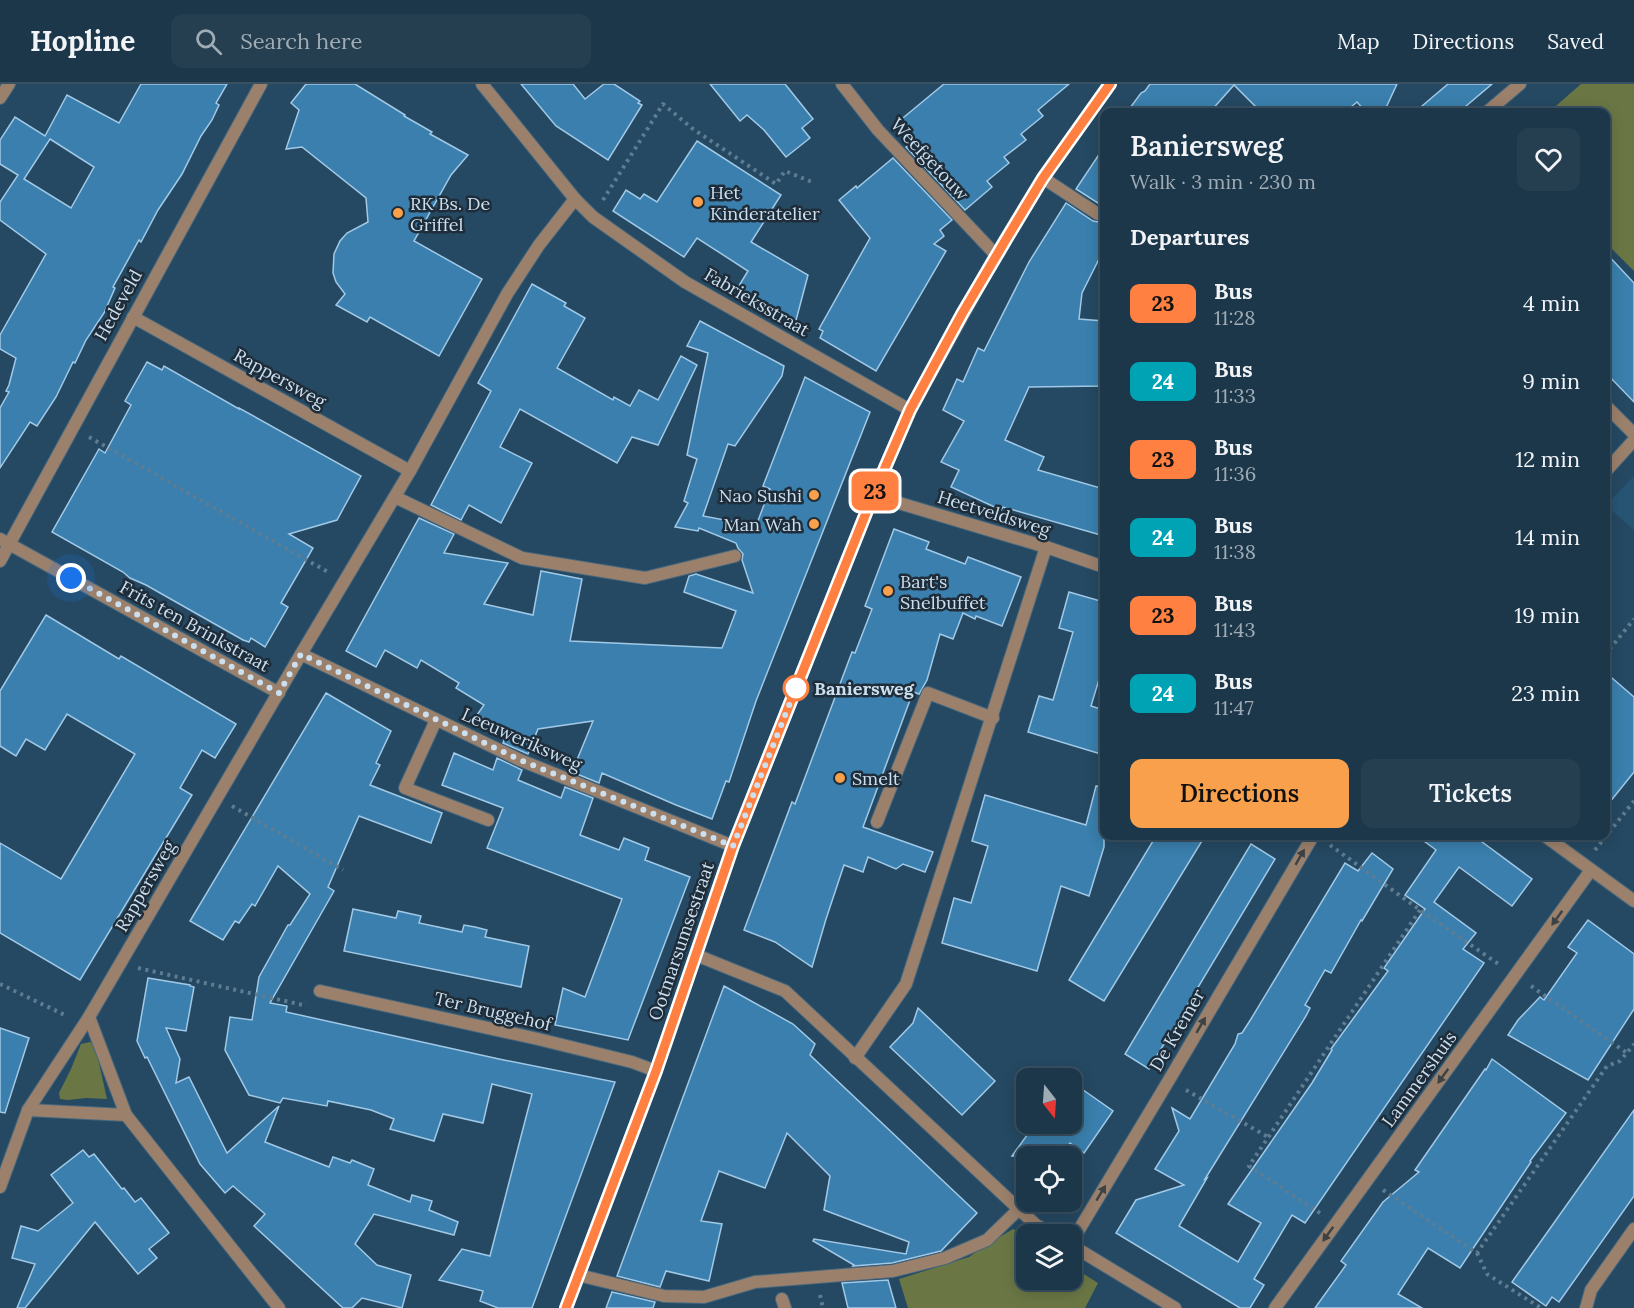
<!DOCTYPE html>
<html lang="en">
<head>
<meta charset="utf-8">
<style>
  :root { --surface:#1c374a; --page:#253f51; --text:#f1f3f6; --muted:#a0acb5; --line:#3a5162; --accent:#f9a04c }
  body { margin:0; font-family:Lora,serif; background:var(--page); color:var(--text); height:100vh; display:flex; flex-direction:column; font-size:22px; white-space:nowrap }
  * { box-sizing:border-box; margin:0 }
  p { font-size:20px; color:var(--muted) }
  .icon { flex:none; width:33px; height:33px; fill:none; stroke:currentColor; stroke-width:2; stroke-linecap:round; stroke-linejoin:round }
  .map { position:relative; flex:1; overflow:hidden }
  .side { position:absolute; left:1100px; top:24px; width:510px; height:732px; display:flex; flex-direction:column; background:var(--surface); border-radius:12px; box-shadow:0 3px 15px #0003,0 0 0 2px var(--line) }
  .side>* { flex:none }
  .badge { padding:0 12px; border-radius:9px; font-size:21px; line-height:39px }
  .needle { width:39px; rotate:163deg }
  .buttons { position:absolute; left:1016px; top:984px; display:grid; gap:12px }
  .buttons a { display:grid; place-items:center; width:66px; height:66px; border-radius:12px; background:var(--surface); box-shadow:0 3px 15px #0003,0 0 0 2px var(--line); font-size:30px }
  .you { position:absolute; width:30px; height:30px; margin:-15px; border:4px solid #fff; border-radius:50%; background:#1a73e8; box-shadow:0 0 0 9px #1a73e833 }
  .map>.badge { position:absolute; translate:-50% -50%; box-shadow:0 0 0 3px #fff }
  h2 { padding:0 30px; font-size:22px; line-height:54px }
  .round { display:grid; place-items:center; flex:none; width:63px; height:63px; border-radius:12px; background:var(--page) }
  .overview { display:flex; align-items:center; justify-content:space-between; height:102px; padding:0 30px }
  h1 { font-size:28px; font-weight:600; line-height:45px }
  .cta { display:flex; gap:12px; margin-top:auto; padding:12px 30px }
  .cta a { flex:1; height:69px; border-radius:12px; background:var(--accent); color:#111; font-size:24px; font-weight:600; line-height:69px; text-align:center }
  .cta a+a { background:var(--page); color:var(--text) }
  ul { padding:0; list-style:none }
  li { display:flex; align-items:center; gap:18px; height:78px; padding:0 30px }
  li div { flex:1 }
  li b { display:block; font-size:22px }
  li em { font-style:normal }
  li .badge { min-width:66px; font-weight:700; text-align:center }
  header { display:flex; align-items:center; gap:36px; box-sizing:border-box; height:84px; padding:0 30px; background:var(--surface); border-bottom:2px solid var(--line) }
  header strong { font-size:28px }
  nav { display:flex; gap:33px; margin-inline-start:auto; font-size:21px }
  .search { width:420px; height:54px; background:var(--page); display:flex; align-items:center; gap:15px; box-sizing:border-box; padding:0 21px; border-radius:12px; color:var(--muted); font-size:22px }
  .map>svg:first-child { display:block }
  .built { fill:#285473 }
  .green { fill:#6a7745 }
  .building { fill:#3a7fad; stroke:#a1c9e7; stroke-width:1.5; fill-rule:evenodd }
  .lines { fill:none; stroke-linecap:round; stroke-linejoin:round }
  .lane-casing { stroke:#46677e; stroke-width:14 }
  .street-casing { stroke:#46677e; stroke-width:14 }
  .secondary-casing { stroke:#46677e; stroke-width:14 }
  .path { stroke:#5e7c92; stroke-width:4; stroke-dasharray:3 4.5; stroke-linecap:butt }
  .lane { stroke:#9b806b; stroke-width:12 }
  .street { stroke:#9b806b; stroke-width:12 }
  .secondary { stroke:#caa17e; stroke-width:12 }
  .oneway { fill:#3d4246 }
  .line-casing { stroke:#fff; stroke-width:14 }
  .line { stroke:#ff8040; stroke-width:9 }
  .walk { stroke:#cbdfef; stroke-width:6; stroke-dasharray:0 10.8 }
  .poi-dot { fill:#f9a04c; stroke:#1e2d39; stroke-width:2 }
  .stop-dot { fill:#fff; stroke:#ff8040; stroke-width:3 }
  .labels { text-anchor:middle; dominant-baseline:central; stroke-width:5; stroke-linejoin:round; paint-order:stroke }
  .street-label { font-size:18px; fill:#cbdfef; stroke:#1e2d39 }
  .poi-label { font-size:18px; fill:#cbdfef; stroke:#1e2d39; text-anchor:start }
  .stop-label { font-size:18px; font-weight:bold; fill:#cbdfef; stroke:#1e2d39; text-anchor:start }
</style>
</head>
<body>
<header>
<strong>Hopline</strong>
<div class="search"><svg class="icon" aria-label="search" viewBox="0 0 24 24"><circle cx="10" cy="10" r="6"/><path d="M15 15l6 6"/></svg>Search here</div>
<nav><a>Map</a><a>Directions</a><a>Saved</a></nav>
</header>
<div class="map">
<svg width="1634" height="1224" viewBox="0 0 1634 1224">
  <rect width="100%" height="100%" fill="#254962"/>
  <path class="built" d="M 1634,392 L 1634,446 L 1606,421 Z"/>
  <g class="green">
    <path d="M 1581,0 L 1634,0 L 1634,187 L 1605,158 L 1605,28 L 1549,28 Z"/>
    <path d="M 90,958 L 95,961 L 107,1015 L 86,1014 L 68,1016 L 60,1015 L 59,1009 L 71,985 L 81,960 Z"/>
    <path d="M 1013,1145 L 1026,1151 L 1026,1196 L 1071,1196 L 1071,1182 L 1098,1199 L 1085,1224 L 908,1224 L 899,1195 L 969,1173 L 983,1163 Z"/>
  </g>
  <g class="building">
    <path d="M 141,0 L 227,0 L 216,19 L 219,21 L 212,36 L 201,52 L 182,90 L 158,126 L 141,158 L 139,156 L 113,203 L 115,204 L 104,229 L 86,256 L 75,279 L 73,278 L 56,313 L 37,342 L 30,338 L 0,384 L 0,324 L 9,308 L 6,307 L 9,301 L 16,274 L 0,265 L 0,251 L 46,170 L 0,136 L 0,118 L 18,91 L 0,80 L 0,56 L 15,33 L 45,52 L 67,11 L 119,39 ZM 50,55 L 94,83 L 71,124 L 24,95 Z"/>
    <path d="M 306,0 L 355,0 L 405,31 L 404,32 L 432,48 L 430,50 L 468,71 L 451,91 L 414,157 L 482,195 L 439,272 L 370,233 L 367,238 L 336,221 L 345,210 L 336,198 L 333,189 L 334,170 L 340,157 L 347,149 L 368,138 L 366,114 L 302,63 L 286,65 L 299,26 L 291,19 Z"/>
    <path d="M 521,0 L 573,0 L 585,15 L 604,0 L 614,0 L 640,17 L 638,19 L 642,21 L 608,76 L 556,42 Z"/>
    <path d="M 710,0 L 785,0 L 813,35 L 802,44 L 810,54 L 786,73 L 764,46 L 747,31 L 740,37 Z"/>
    <path d="M 944,0 L 1069,0 L 1038,26 L 1043,32 L 1021,50 L 1026,56 L 1004,73 L 1009,79 L 987,97 L 992,103 L 965,126 L 906,63 L 914,57 L 898,38 Z"/>
    <path d="M 1150,0 L 1397,0 L 1384,28 L 1366,28 L 1357,18 L 1345,28 L 1261,28 L 1234,1 L 1210,28 L 1127,28 L 1141,9 L 1145,7 Z"/>
    <path d="M 1448,0 L 1492,0 L 1459,28 L 1415,28 Z"/>
    <path d="M 697,57 L 781,111 L 751,158 L 808,191 L 795,240 L 737,205 L 748,187 L 697,154 L 684,173 L 613,127 L 626,106 L 640,115 L 644,110 L 657,118 Z"/>
    <path d="M 1104,63 L 1104,123 L 1076,105 Z"/>
    <path d="M 893,74 L 952,136 L 940,146 L 944,152 L 934,160 L 946,167 L 876,287 L 820,254 L 823,247 L 819,245 L 870,154 L 839,116 L 856,102 L 857,104 Z"/>
    <path d="M 1066,119 L 1093,137 L 1104,139 L 1104,165 L 1082,209 L 1079,235 L 1104,237 L 1104,302 L 1029,303 L 1005,356 L 1044,373 L 1038,386 L 1104,405 L 1104,452 L 1003,423 L 1001,426 L 951,403 L 959,386 L 941,378 L 964,337 L 943,326 L 957,295 L 963,298 L 978,264 L 984,267 L 1029,178 Z"/>
    <path d="M 1605,168 L 1634,199 L 1634,318 L 1605,288 Z"/>
    <path d="M 532,200 L 566,219 L 564,222 L 585,234 L 557,284 L 613,316 L 614,313 L 630,322 L 639,306 L 658,316 L 681,272 L 697,281 L 658,361 L 632,353 L 617,379 L 520,325 L 500,363 L 532,379 L 501,439 L 469,421 L 461,436 L 431,421 L 491,307 L 478,299 Z"/>
    <path d="M 700,237 L 784,282 L 782,292 L 735,362 L 728,360 L 703,432 L 756,442 L 770,405 L 763,402 L 805,293 L 870,328 L 756,617 L 729,698 L 726,697 L 712,735 L 676,721 L 602,689 L 599,699 L 572,688 L 593,637 L 538,645 L 528,670 L 503,659 L 507,648 L 477,631 L 484,621 L 456,604 L 459,599 L 421,576 L 417,584 L 385,566 L 376,583 L 346,567 L 419,434 L 454,450 L 444,469 L 508,479 L 484,520 L 533,531 L 541,487 L 582,495 L 570,557 L 722,564 L 736,527 L 684,508 L 689,492 L 696,490 L 753,509 L 742,476 L 743,470 L 738,464 L 736,459 L 699,444 L 698,447 L 675,443 L 688,419 L 684,417 L 697,375 L 687,371 L 708,269 L 687,262 Z"/>
    <path d="M 147,278 L 162,286 L 164,282 L 239,325 L 239,324 L 361,392 L 337,436 L 289,450 L 313,464 L 281,519 L 288,523 L 265,563 L 251,554 L 249,558 L 243,556 L 146,501 L 130,494 L 123,488 L 52,448 L 99,365 L 105,369 L 131,321 L 125,317 Z"/>
    <path d="M 894,445 L 929,458 L 926,465 L 965,480 L 968,473 L 1021,493 L 1002,542 L 976,532 L 975,535 L 963,529 L 953,555 L 940,550 L 927,596 L 919,610 L 913,608 L 863,743 L 933,768 L 925,788 L 903,780 L 896,785 L 868,773 L 863,788 L 844,781 L 826,835 L 812,883 L 775,858 L 744,846 L 792,718 L 795,720 L 852,568 L 855,569 L 872,525 L 865,522 Z"/>
    <path d="M 1069,508 L 1104,518 L 1104,579 L 1091,622 L 1104,626 L 1104,671 L 1028,648 L 1039,612 L 1053,616 L 1073,548 L 1059,544 Z"/>
    <path d="M 46,531 L 119,575 L 121,572 L 236,640 L 215,674 L 202,666 L 180,704 L 192,711 L 80,896 L 0,849 L 0,759 L 61,795 L 135,670 L 67,630 L 45,666 L 26,655 L 16,672 L 0,662 L 0,607 Z"/>
    <path d="M 1605,588 L 1634,613 L 1634,688 L 1605,724 Z"/>
    <path d="M 326,609 L 391,647 L 376,679 L 380,681 L 370,701 L 442,729 L 431,759 L 359,732 L 328,803 L 334,807 L 270,919 L 287,922 L 286,928 L 499,975 L 615,998 L 532,1224 L 498,1224 L 480,1217 L 483,1207 L 439,1196 L 462,1165 L 490,1172 L 532,1010 L 492,1000 L 483,1039 L 443,1030 L 434,1057 L 390,1045 L 394,1035 L 371,1026 L 328,1017 L 327,1022 L 283,1014 L 280,1019 L 249,1011 L 225,966 L 230,933 L 252,936 L 259,893 L 288,841 L 290,841 L 310,810 L 278,782 L 255,822 L 252,820 L 239,839 L 235,837 L 223,856 L 190,837 Z"/>
    <path d="M 454,669 L 493,686 L 497,674 L 522,686 L 518,696 L 561,714 L 565,703 L 593,714 L 580,751 L 619,766 L 624,754 L 649,764 L 645,776 L 690,793 L 628,956 L 555,941 L 563,904 L 585,913 L 622,815 L 487,764 L 503,724 L 442,701 Z"/>
    <path d="M 1096,702 L 1104,703 L 1104,763 L 1089,812 L 1061,802 L 1037,887 L 942,859 L 954,814 L 971,819 L 988,762 L 972,757 L 985,711 L 1086,741 Z"/>
    <path d="M 1156,752 L 1205,752 L 1104,917 L 1069,896 Z"/>
    <path d="M 1417,752 L 1474,752 L 1532,795 L 1512,822 L 1459,783 L 1434,818 L 1476,849 L 1463,865 L 1484,879 L 1305,1139 L 1292,1131 L 1254,1195 L 1264,1201 L 1250,1224 L 1240,1224 L 1116,1149 L 1136,1116 L 1184,1101 L 1155,1085 L 1179,1047 L 1172,1024 L 1190,1035 L 1235,960 L 1238,950 L 1242,949 L 1251,935 L 1345,779 L 1358,787 L 1372,769 L 1393,785 L 1362,837 L 1361,836 L 1331,889 L 1325,886 L 1305,921 L 1310,924 L 1306,932 L 1205,1095 L 1207,1094 L 1179,1142 L 1238,1178 L 1261,1139 L 1228,1120 L 1312,999 L 1332,966 L 1331,965 L 1388,887 L 1384,884 L 1425,825 L 1405,811 L 1436,766 Z"/>
    <path d="M 1251,760 L 1275,775 L 1149,985 L 1125,970 Z"/>
    <path d="M 353,825 L 396,834 L 398,827 L 421,832 L 419,839 L 462,848 L 464,841 L 475,843 L 487,846 L 485,853 L 529,862 L 521,903 L 344,867 Z"/>
    <path d="M 1588,836 L 1634,870 L 1634,925 L 1588,996 L 1508,951 L 1518,936 L 1540,913 L 1544,916 L 1577,869 L 1568,863 Z"/>
    <path d="M 148,894 L 190,901 L 190,902 L 194,903 L 186,947 L 166,944 L 180,975 L 176,999 L 189,993 L 227,1069 L 279,1022 L 265,1058 L 329,1083 L 333,1073 L 350,1079 L 352,1076 L 374,1085 L 368,1101 L 410,1118 L 412,1111 L 432,1117 L 429,1126 L 458,1138 L 454,1151 L 374,1130 L 355,1160 L 377,1181 L 411,1191 L 402,1224 L 362,1214 L 352,1224 L 343,1224 L 254,1142 L 265,1130 L 233,1102 L 225,1109 L 200,1080 L 147,973 L 145,974 L 137,957 Z"/>
    <path d="M 724,902 L 793,940 L 815,960 L 810,971 L 977,1129 L 941,1167 L 892,1179 L 853,1182 L 854,1181 L 813,1157 L 814,1155 L 906,1170 L 909,1158 L 824,1126 L 830,1092 L 787,1049 L 765,1104 L 719,1087 L 701,1137 L 722,1140 L 709,1197 L 666,1187 L 660,1203 L 617,1192 Z"/>
    <path d="M 918,924 L 995,997 L 962,1031 L 890,963 L 913,939 Z"/>
    <path d="M 0,944 L 29,954 L 5,1029 L 0,1028 Z"/>
    <path d="M 1492,975 L 1566,1029 L 1530,1077 L 1531,1078 L 1460,1184 L 1428,1164 L 1398,1210 L 1422,1224 L 1315,1224 L 1346,1181 L 1341,1177 L 1383,1118 L 1419,1088 L 1415,1086 L 1485,985 L 1486,986 Z"/>
    <path d="M 1079,1003 L 1113,1027 L 1084,1069 L 1070,1059 L 1061,1072 L 1012,1072 L 1035,1040 L 1071,1040 L 1071,1015 Z"/>
    <path d="M 1634,1026 L 1634,1112 L 1559,1218 L 1552,1213 L 1546,1222 L 1512,1198 Z"/>
    <path d="M 83,1066 L 89,1073 L 94,1070 L 122,1105 L 124,1104 L 135,1118 L 141,1114 L 169,1149 L 149,1165 L 157,1174 L 138,1190 L 95,1138 L 25,1224 L 17,1224 L 35,1180 L 12,1174 L 21,1142 L 38,1147 L 73,1119 L 51,1091 Z"/>
    <path d="M 888,1196 L 896,1224 L 848,1224 L 842,1199 Z"/>
    <path d="M 612,1208 L 655,1218 L 653,1224 L 606,1224 Z"/>
  </g>
  <g class="lines">
    <defs>
      <g id="lane">
        <path d="M 395,413 L 522,474 L 645,494 L 735,472"/>
        <path d="M 436,636 L 405,704 L 488,736"/>
        <path d="M 877,738 L 928,609 L 993,634"/>
        <path d="M 855,974 L 906,900 L 1046,463"/>
        <path d="M 578,1191 L 664,1212 L 704,1213 L 755,1198 L 893,1187 L 945,1174 L 987,1156 L 1019,1125"/>
      </g>
      <g id="street">
        <path d="M 482,0 L 575,115"/>
        <path d="M 842,0 L 878,46 L 996,171"/>
        <path d="M 0,14 L 9,0"/>
        <path d="M 1487,28 L 1520,0"/>
        <path d="M 1043,94 L 1098,130 L 1104,131"/>
        <path d="M 133,233 L 410,387"/>
        <path d="M 1605,321 L 1634,350"/>
        <path d="M 1605,388 L 1634,356"/>
        <path d="M 874,409 L 899,419 L 1046,463 L 1104,483"/>
        <path d="M 0,455 L 279,609"/>
        <path d="M 0,477 L 261,0"/>
        <path d="M 301,570 L 520,676 L 733,762"/>
        <path d="M 1545,752 L 1634,817"/>
        <path d="M 696,871 L 785,907 L 1036,1141 L 1053,1150"/>
        <path d="M 320,907 L 538,955 L 632,978 L 656,987"/>
        <path d="M 28,1026 L 126,1031"/>
        <path d="M 0,1103 L 28,1026 L 89,933"/>
        <path d="M 1071,1159 L 1169,996 L 1313,752"/>
        <path d="M 1071,1161 L 1175,1224"/>
        <path d="M 782,1215 L 785,1224"/>
        <path d="M 279,1224 L 126,1031 L 89,933 L 301,570 L 410,387 L 507,210 L 539,161 L 575,115 L 593,133 L 685,198 L 910,326"/>
        <path d="M 1275,1224 L 1591,786"/>
        <path d="M 1586,1224 L 1591,1206 L 1634,1145"/>
      </g>
      <path id="secondary" d="M 566,1224 L 656,987 L 733,762 L 874,409 L 910,326 L 996,171 L 1043,94 L 1110,0"/>
    </defs>
    <use href="#lane" class="lane-casing"/>
    <use href="#street" class="street-casing"/>
    <use href="#secondary" class="secondary-casing"/>
    <g class="path">
      <path d="M 603,116 L 663,20 L 693,45 L 776,100 L 785,87 L 812,98"/>
      <path d="M 89,353 L 328,488"/>
      <path d="M 1605,571 L 1634,535"/>
      <path d="M 232,722 L 343,786"/>
      <path d="M 1330,761 L 1420,826 L 1500,881"/>
      <path d="M 1595,766 L 1634,717"/>
      <path d="M 138,884 L 303,921 L 306,919"/>
      <path d="M 0,900 L 67,932"/>
      <path d="M 1531,902 L 1627,969"/>
      <path d="M 1186,1006 L 1268,1053"/>
      <path d="M 1383,1106 L 1477,1169 L 1607,982 L 1620,977 L 1634,960"/>
      <path d="M 1320,1129 L 1249,1082 L 1420,826"/>
      <path d="M 1477,1169 L 1487,1190 L 1541,1224"/>
      <path d="M 820,1211 L 823,1224"/>
    </g>
    <use href="#lane" class="lane"/>
    <use href="#street" class="street"/>
    <use href="#secondary" class="secondary"/>
  </g>
  <defs><path id="oneway-solid" d="M-6-.8H1V-3.2L6.5 0L1 3.2V.8H-6Z" transform="scale(1.5)"/></defs>
  <g class="oneway">
    <use href="#oneway-solid" transform="translate(1300 773) rotate(-60)"/>
    <use href="#oneway-solid" transform="translate(1557 834) rotate(126)"/>
    <use href="#oneway-solid" transform="translate(1201 941) rotate(-60)"/>
    <use href="#oneway-solid" transform="translate(1443 992) rotate(126)"/>
    <use href="#oneway-solid" transform="translate(1101 1109) rotate(-59)"/>
    <use href="#oneway-solid" transform="translate(1328 1150) rotate(126)"/>
  </g>
  <g class="lines">
    <defs>
      <path id="line" d="M 566,1224 L 656,987 L 733,762 L 874,409 L 910,326 L 962,230 L 1008,152 L 1043,94 L 1110,0"/>
    </defs>
    <use href="#line" class="line-casing"/>
    <use href="#line" class="line"/>
    <path class="walk" d="M 71,494 L 279,609 L 301,570 L 520,676 L 733,762 L 796,604"/>
  </g>
  <g class="poi-dot">
    <circle cx="698" cy="118" r="6"/>
    <circle cx="398" cy="129" r="6"/>
    <circle cx="814" cy="411" r="6"/>
    <circle cx="814" cy="440" r="6"/>
    <circle cx="888" cy="507" r="6"/>
    <circle cx="840" cy="694" r="6"/>
  </g>
  <circle class="stop-dot" cx="796" cy="604" r="12"/>
  <g class="labels">
    <g class="street-label">
      <text transform="translate(930 75) rotate(47)">Weefgetouw</text>
      <text transform="translate(757 218) rotate(30)">Fabrieksstraat</text>
      <text transform="translate(118 221) rotate(-61)">Hedeveld</text>
      <text transform="translate(280 294) rotate(29)">Rappersweg</text>
      <text transform="translate(994 429) rotate(17)">Heetveldsweg</text>
      <text transform="translate(195 542) rotate(29)">Frits ten Brinkstraat</text>
      <text transform="translate(522 655) rotate(24)">Leeuweriksweg</text>
      <text transform="translate(145 802) rotate(-60)">Rappersweg</text>
      <text transform="translate(681 857) rotate(-71)">Ootmarsumsestraat</text>
      <text transform="translate(493 927) rotate(13)">Ter Bruggehof</text>
      <text transform="translate(1177 946) rotate(-60)">De Kremer</text>
      <text transform="translate(1419 995) rotate(-54)">Lammershuis</text>
    </g>
    <g class="poi-label">
      <text x="710" y="108">Het<tspan x="710" dy="21">Kinderatelier</tspan></text>
      <text x="410" y="119">RK Bs. De<tspan x="410" dy="21">Griffel</tspan></text>
      <text x="802" y="411" text-anchor="end">Nao Sushi</text>
      <text x="802" y="440" text-anchor="end">Man Wah</text>
      <text x="900" y="497">Bart's<tspan x="900" dy="21">Snelbuffet</tspan></text>
      <text x="852" y="694">Smelt</text>
    </g>
    <g class="stop-label">
      <text x="814" y="604">Baniersweg</text>
    </g>
  </g>
</svg>
<div class="buttons">
<a><svg class="needle" viewBox="-14 -14 28 28"><path d="M0-13l5 13h-10z" fill="#e53935"/><path d="M0 13l5-13h-10z" fill="#a0acb5"/></svg></a>
<a><svg class="icon" aria-label="locate" viewBox="0 0 24 24"><circle cx="12" cy="12" r="6"/><path d="M12 2v4M12 18v4M2 12h4M18 12h4"/></svg></a>
<a><svg class="icon" aria-label="layers" viewBox="0 0 24 24"><path d="M12 4l9 5-9 5-9-5zM3 14l9 5 9-5"/></svg></a>
</div>
<div class="you" style="left:71px;top:494px"></div>
<b class="badge" style="left:875px;top:407px;background:#ff8040;color:#111">23</b>
<section class="side">
<div class="overview"><div><h1>Baniersweg</h1><p>Walk · 3 min · 230 m</p></div><a class="round"><svg class="icon" aria-label="heart" viewBox="0 0 24 24"><path d="M12 20l-8-8c-3-5 5-10 8-4 3-6 11-1 8 4z"/></svg></a></div>
<h2>Departures</h2>
<ul>
<li><span class="badge" style="background:#ff8040;color:#111">23</span><div><b>Bus</b><p>11:28</p></div><em>4 min</em></li>
<li><span class="badge" style="background:#00a3b4;color:#fff">24</span><div><b>Bus</b><p>11:33</p></div><em>9 min</em></li>
<li><span class="badge" style="background:#ff8040;color:#111">23</span><div><b>Bus</b><p>11:36</p></div><em>12 min</em></li>
<li><span class="badge" style="background:#00a3b4;color:#fff">24</span><div><b>Bus</b><p>11:38</p></div><em>14 min</em></li>
<li><span class="badge" style="background:#ff8040;color:#111">23</span><div><b>Bus</b><p>11:43</p></div><em>19 min</em></li>
<li><span class="badge" style="background:#00a3b4;color:#fff">24</span><div><b>Bus</b><p>11:47</p></div><em>23 min</em></li>
</ul>
<div class="cta"><a>Directions</a><a>Tickets</a></div>
</section>
</div>
</body>
</html>
